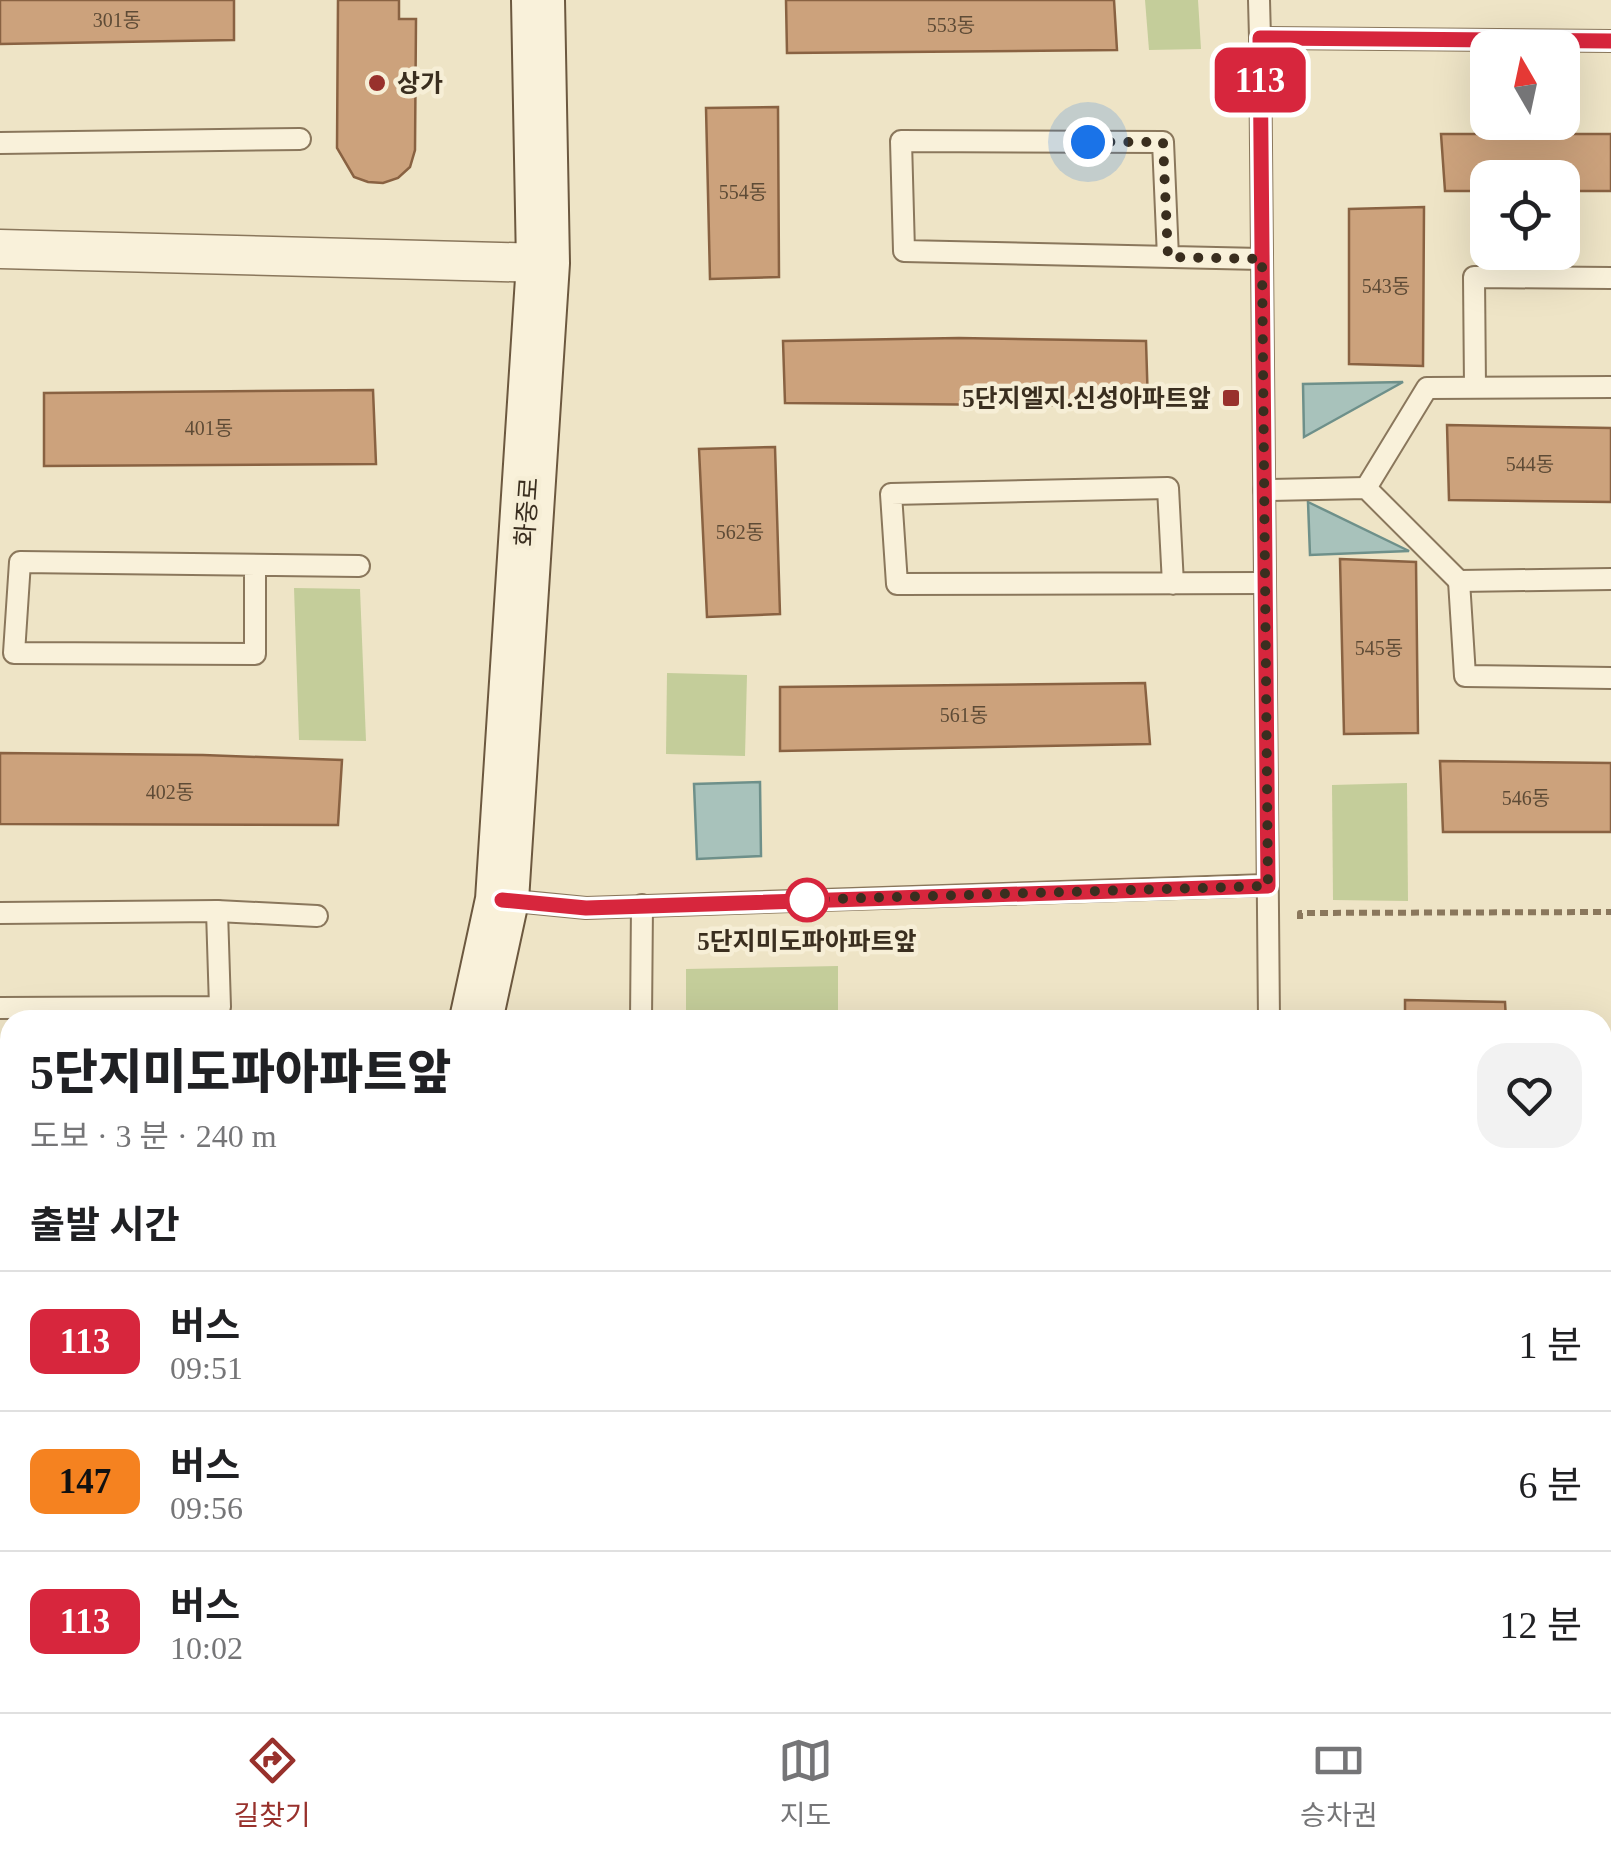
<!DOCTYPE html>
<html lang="ko">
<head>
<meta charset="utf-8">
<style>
  :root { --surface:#fff; --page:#f2f2f2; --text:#202124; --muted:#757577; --line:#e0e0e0; --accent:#98312c }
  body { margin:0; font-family:"Times New Roman","Noto Sans KR",serif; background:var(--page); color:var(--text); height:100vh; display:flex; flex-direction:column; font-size:38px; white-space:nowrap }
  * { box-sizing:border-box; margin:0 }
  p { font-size:32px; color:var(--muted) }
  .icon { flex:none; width:55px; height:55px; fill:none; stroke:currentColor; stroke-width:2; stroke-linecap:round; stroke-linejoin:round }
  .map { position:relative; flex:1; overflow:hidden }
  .panel { position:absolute; left:0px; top:1010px; width:1612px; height:702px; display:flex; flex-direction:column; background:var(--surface); border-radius:30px 30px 0 0; box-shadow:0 10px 40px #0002 }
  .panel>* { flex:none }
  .badge { padding:0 20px; border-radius:15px; font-size:35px; line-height:65px }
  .needle { width:65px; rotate:351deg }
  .fabs { position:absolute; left:1470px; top:30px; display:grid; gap:20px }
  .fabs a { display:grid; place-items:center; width:110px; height:110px; border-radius:20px; background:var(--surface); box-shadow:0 10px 40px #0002; font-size:50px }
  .you { position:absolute; width:50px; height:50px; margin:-25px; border:8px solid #fff; border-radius:50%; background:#1a73e8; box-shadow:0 0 0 15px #1a73e833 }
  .map>.badge { position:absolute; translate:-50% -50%; box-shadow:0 0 0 5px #fff }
  h2 { padding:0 30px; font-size:38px; line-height:90px }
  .round { display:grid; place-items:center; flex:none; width:105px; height:105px; border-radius:30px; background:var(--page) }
  .head { display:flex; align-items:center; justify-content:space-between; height:170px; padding:0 30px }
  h1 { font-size:48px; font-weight:800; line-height:75px }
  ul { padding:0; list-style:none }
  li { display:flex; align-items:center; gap:30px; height:140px; padding:0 30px; border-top:2px solid var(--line) }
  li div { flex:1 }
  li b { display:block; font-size:38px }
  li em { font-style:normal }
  li .badge { min-width:110px; font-weight:700; text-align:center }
  .tabs { display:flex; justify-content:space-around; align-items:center; height:140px; border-top:2px solid var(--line); background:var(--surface); font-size:28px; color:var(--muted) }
  .tabs a { display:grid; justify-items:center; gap:5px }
  .tabs .active { color:var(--accent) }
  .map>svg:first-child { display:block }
  .green { fill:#c4cd9a }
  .water { fill:#a8c2bb; stroke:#6e908a; stroke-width:2.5 }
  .building { fill:#cca27c; stroke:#896242; stroke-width:2.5 }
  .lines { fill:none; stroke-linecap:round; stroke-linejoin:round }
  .lane-casing { stroke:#8a775c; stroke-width:24 }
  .street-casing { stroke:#8a775c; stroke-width:41 }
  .secondary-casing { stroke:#6c583f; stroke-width:56 }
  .path { stroke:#8a775c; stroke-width:6; stroke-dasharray:8 5; stroke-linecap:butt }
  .lane { stroke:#f9f1da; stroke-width:20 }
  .street { stroke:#f9f1da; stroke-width:38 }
  .secondary { stroke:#f9f1da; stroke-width:52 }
  .line-casing { stroke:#fff; stroke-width:22 }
  .line { stroke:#d7263d; stroke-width:15 }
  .walk { stroke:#3a2e1f; stroke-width:10; stroke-dasharray:0 18 }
  .poi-dot { fill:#98312c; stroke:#f6eed6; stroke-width:4 }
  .stop-dot { fill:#fff; stroke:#d7263d; stroke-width:5 }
  .labels { text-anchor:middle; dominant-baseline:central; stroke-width:9; stroke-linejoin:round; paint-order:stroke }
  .number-label { font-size:20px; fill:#5e4b36 }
  .poi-label { font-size:25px; font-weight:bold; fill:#3a2e1f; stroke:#f6eed6; text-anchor:start }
  .street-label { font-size:25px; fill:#3a2e1f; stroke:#f6eed6 }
  .stop-label { font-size:25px; font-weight:bold; fill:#3a2e1f; stroke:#f6eed6 }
</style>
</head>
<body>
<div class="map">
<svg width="1611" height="1712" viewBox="0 0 1611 1712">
  <rect width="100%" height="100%" fill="#eee4c6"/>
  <g class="green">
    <path d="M 1145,0 L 1198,0 L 1201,49 L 1149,50 Z"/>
    <path d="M 294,588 L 360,589 L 366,741 L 299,740 Z"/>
    <path d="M 667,673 L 747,675 L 745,756 L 666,754 Z"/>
    <path d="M 1407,783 L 1408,901 L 1333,900 L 1332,785 Z"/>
    <path d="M 838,966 L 838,1020 L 686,1020 L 686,969 Z"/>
  </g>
  <g class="water">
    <path d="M 1403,382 L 1304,437 L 1303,384 Z"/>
    <path d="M 1308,502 L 1409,551 L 1310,555 Z"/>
    <path d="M 760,782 L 761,856 L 697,859 L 694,784 Z"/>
  </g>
  <g class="building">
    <path d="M 0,0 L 234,0 L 234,40 L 0,44 Z"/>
    <path d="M 338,0 L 399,0 L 399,19 L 416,19 L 415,150 L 410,167 L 398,178 L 383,183 L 368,182 L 354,177 L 337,148 Z"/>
    <path d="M 786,0 L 1114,0 L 1117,50 L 787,53 Z"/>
    <path d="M 778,107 L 779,277 L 710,279 L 706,108 Z"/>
    <path d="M 1441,134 L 1611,134 L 1611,191 L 1562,191 L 1562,178 L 1488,178 L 1488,191 L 1445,191 Z"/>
    <path d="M 1424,207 L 1423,366 L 1349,364 L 1349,209 Z"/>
    <path d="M 959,338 L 1146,341 L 1148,406 L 785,403 L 783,341 Z"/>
    <path d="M 373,390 L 376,464 L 44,466 L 44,393 Z"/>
    <path d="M 1447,425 L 1611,428 L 1611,502 L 1449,500 Z"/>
    <path d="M 775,447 L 780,614 L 707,617 L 699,449 Z"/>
    <path d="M 1340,559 L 1416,562 L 1418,733 L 1344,734 Z"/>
    <path d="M 1145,683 L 1150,744 L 780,751 L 780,687 Z"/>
    <path d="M 0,753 L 203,755 L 342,760 L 338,825 L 0,824 Z"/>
    <path d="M 1440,761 L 1611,763 L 1611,832 L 1443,832 Z"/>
    <path d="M 1405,1000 L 1505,1002 L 1506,1020 L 1405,1020 Z"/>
    <rect x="0" y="1105" width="10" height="73"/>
    <rect x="0" y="1418" width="10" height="71"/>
    <path d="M 0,1641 L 10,1651 L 10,1702 L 20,1703 L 0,1704 Z"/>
    <path d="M 1608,1644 L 1611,1644 L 1611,1712 L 1609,1712 Z"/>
    <path d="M 67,1702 L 131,1702 L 129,1712 L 64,1712 Z"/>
    <path d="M 595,1702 L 664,1702 L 663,1712 L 594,1712 Z"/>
    <rect x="679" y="1702" width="58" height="10"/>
    <rect x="755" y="1702" width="68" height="10"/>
    <rect x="867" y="1702" width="61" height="10"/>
    <path d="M 942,1702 L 1001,1702 L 1000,1712 L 942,1712 Z"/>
    <rect x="1011" y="1702" width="54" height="10"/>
    <rect x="1075" y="1702" width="59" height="10"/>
    <path d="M 1146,1702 L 1202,1702 L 1202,1710 L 1146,1711 Z"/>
    <path d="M 1213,1702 L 1277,1702 L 1277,1712 L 1214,1712 Z"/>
    <rect x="1284" y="1702" width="54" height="10"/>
    <rect x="1354" y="1702" width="56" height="10"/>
    <rect x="1425" y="1702" width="63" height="10"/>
    <rect x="1534" y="1702" width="60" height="10"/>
  </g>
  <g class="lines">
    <defs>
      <g id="lane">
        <path d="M 1259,0 L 1260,38"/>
        <path d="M 0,143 L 300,139"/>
        <path d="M 1168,257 L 1163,142 L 901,141 L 904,251 L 1261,259"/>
        <path d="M 1475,387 L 1474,277 L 1611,278"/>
        <path d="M 1366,488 L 1427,388 L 1611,387"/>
        <path d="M 1264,490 L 1366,488 L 1459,581 L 1611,579"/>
        <path d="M 255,565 L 255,654 L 14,653 L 20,562 L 359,566"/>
        <path d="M 1459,581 L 1465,676 L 1611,678"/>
        <path d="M 1173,584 L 1168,488 L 891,494 L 897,584 L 1264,583"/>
        <path d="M 504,900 L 586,908 L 1267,885"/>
        <path d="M 0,913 L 217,911 L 317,916"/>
        <path d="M 0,1008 L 220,1007 L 217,911"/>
        <path d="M 641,1020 L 642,905"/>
        <path d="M 1269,1020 L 1260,38 L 1611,41"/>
        <path d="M 0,1237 L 10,1236"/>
        <path d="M 0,1332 L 10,1332"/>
      </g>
      <g id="street">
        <path d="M 0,249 L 543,263"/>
        <path d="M 0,1594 L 10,1594"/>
        <path d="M 1602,1603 L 1611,1602"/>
        <path d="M 1509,1702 L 1509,1712"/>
        <path d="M 37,1712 L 38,1702"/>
        <path d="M 539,1712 L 541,1702"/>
      </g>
      <g id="secondary">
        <path d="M 476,1020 L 502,900 L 543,263 L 538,0"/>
        <path d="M 313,1712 L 316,1702"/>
      </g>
    </defs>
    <use href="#lane" class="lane-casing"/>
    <use href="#street" class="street-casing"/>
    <use href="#secondary" class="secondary-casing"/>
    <g class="path">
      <path d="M 1300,919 L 1300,913 L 1611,912"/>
      <path d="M 850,1712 L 850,1702"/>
    </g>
    <use href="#lane" class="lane"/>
    <use href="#street" class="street"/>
    <use href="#secondary" class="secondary"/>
  </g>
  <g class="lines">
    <defs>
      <path id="line" d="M 502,900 L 586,908 L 1268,886 L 1260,38 L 1611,41"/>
    </defs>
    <use href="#line" class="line-casing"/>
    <use href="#line" class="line"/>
    <path class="walk" d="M 807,900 L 798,900 L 1268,886 L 1262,259 L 1168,257 L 1163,142 L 1088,142"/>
  </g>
  <g class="poi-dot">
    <circle cx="377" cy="83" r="10"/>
    <rect x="1221" y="388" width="20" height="20" rx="5"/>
  </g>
  <circle class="stop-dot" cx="807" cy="900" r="20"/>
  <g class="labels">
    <g class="number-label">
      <text x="117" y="20">301동</text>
      <text x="951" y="25">553동</text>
      <text x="743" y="192">554동</text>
      <text x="1386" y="286">543동</text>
      <text x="209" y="428">401동</text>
      <text x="1530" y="464">544동</text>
      <text x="740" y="532">562동</text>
      <text x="1379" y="648">545동</text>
      <text x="964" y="715">561동</text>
      <text x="170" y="792">402동</text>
      <text x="1526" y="798">546동</text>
    </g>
    <g class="poi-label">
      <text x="397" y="83">상가</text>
      <text x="1211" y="398" text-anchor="end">5단지엘지.신성아파트앞</text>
    </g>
    <g class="street-label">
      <text transform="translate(527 512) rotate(-86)">화중로</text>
    </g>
    <g class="stop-label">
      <text x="807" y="941">5단지미도파아파트앞</text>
    </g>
  </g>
</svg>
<div class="fabs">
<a><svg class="needle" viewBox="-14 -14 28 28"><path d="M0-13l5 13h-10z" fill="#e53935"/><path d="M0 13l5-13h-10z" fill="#757577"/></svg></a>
<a><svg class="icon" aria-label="locate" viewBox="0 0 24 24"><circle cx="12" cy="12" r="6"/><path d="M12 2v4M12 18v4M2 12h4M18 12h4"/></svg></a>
</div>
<div class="you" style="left:1088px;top:142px"></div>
<b class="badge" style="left:1260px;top:80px;background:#d7263d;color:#fff">113</b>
<section class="panel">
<div class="head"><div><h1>5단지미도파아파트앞</h1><p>도보 · 3 분 · 240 m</p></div><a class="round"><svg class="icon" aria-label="heart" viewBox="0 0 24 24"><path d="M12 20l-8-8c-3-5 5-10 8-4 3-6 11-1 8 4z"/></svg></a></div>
<h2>출발 시간</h2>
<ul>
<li><span class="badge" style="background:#d7263d;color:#fff">113</span><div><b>버스</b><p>09:51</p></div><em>1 분</em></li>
<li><span class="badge" style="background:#f58220;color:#111">147</span><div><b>버스</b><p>09:56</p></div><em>6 분</em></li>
<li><span class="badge" style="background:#d7263d;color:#fff">113</span><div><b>버스</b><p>10:02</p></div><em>12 분</em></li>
</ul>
</section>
</div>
<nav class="tabs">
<a class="active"><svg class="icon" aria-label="directions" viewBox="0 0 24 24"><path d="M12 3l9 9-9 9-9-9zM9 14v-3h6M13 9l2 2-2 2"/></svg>길찾기</a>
<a><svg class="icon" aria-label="map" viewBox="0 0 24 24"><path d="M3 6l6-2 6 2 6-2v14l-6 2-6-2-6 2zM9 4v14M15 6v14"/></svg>지도</a>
<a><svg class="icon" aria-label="tickets" viewBox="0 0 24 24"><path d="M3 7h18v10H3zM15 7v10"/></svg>승차권</a>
</nav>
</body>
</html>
